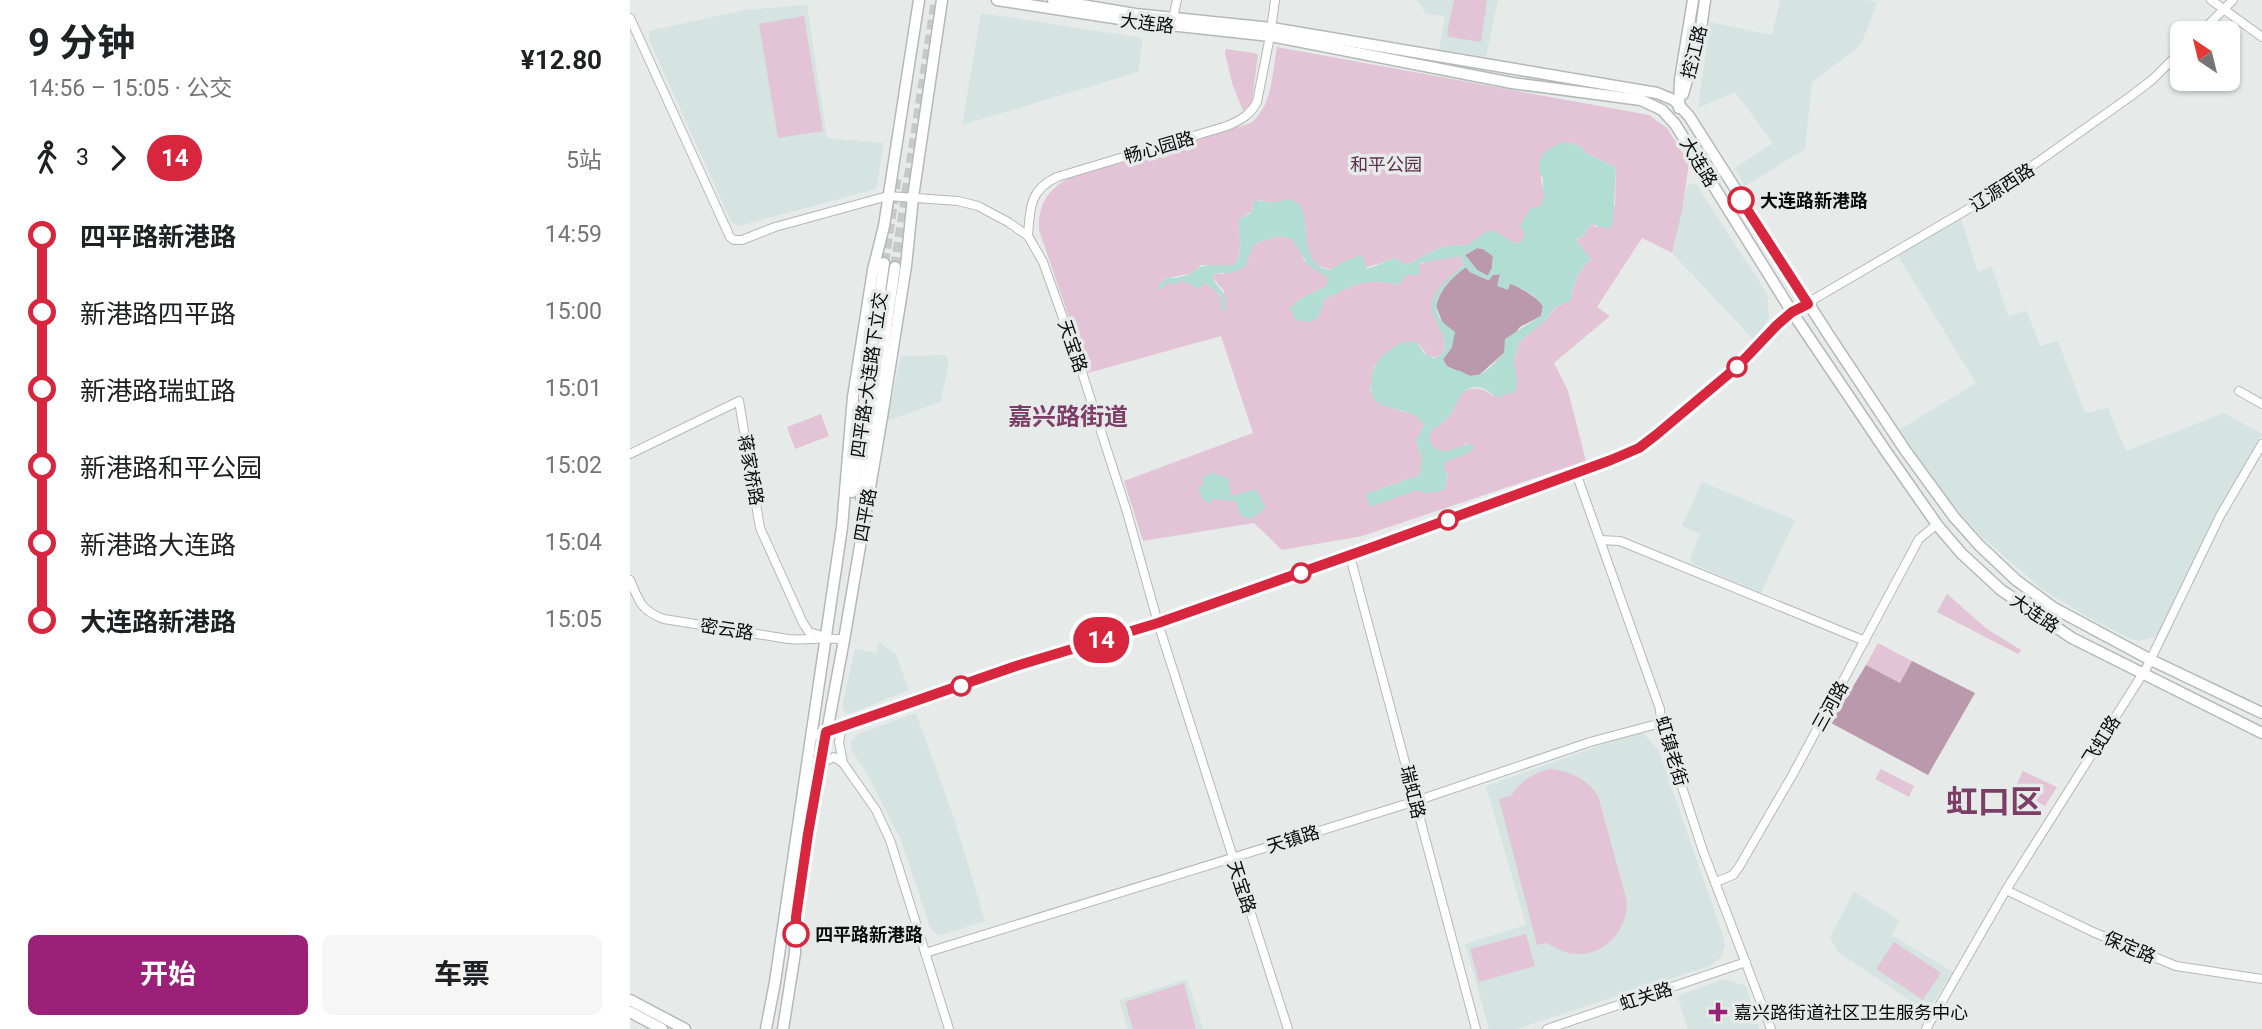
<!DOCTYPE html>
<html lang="zh">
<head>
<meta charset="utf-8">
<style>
  :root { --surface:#fff; --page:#f6f6f6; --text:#202124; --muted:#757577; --accent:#9a2078 }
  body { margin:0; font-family:Roboto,"Noto Sans SC",sans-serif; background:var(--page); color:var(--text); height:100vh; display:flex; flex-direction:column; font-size:26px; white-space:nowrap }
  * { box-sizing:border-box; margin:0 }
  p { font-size:23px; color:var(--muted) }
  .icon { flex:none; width:38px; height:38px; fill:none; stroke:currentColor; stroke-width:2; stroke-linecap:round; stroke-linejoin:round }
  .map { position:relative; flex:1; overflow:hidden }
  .side { display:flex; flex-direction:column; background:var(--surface); width:630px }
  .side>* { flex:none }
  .badge { padding:0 14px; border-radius:23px; font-size:24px; line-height:46px }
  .needle { width:46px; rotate:325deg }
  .controls { position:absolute; left:1540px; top:21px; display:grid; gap:14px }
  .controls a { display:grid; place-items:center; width:70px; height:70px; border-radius:10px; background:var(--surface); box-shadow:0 2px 5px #0004; font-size:35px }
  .map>.badge { position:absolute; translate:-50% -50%; box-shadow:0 0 0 4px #fff }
  .legs { display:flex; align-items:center; gap:10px; height:77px; padding:0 28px; font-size:23px }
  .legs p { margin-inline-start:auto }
  .summary { display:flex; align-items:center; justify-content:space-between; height:119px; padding:0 28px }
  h1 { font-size:38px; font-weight:700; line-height:52px }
  .action { display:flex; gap:14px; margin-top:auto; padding:14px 28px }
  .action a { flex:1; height:80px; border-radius:10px; background:var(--accent); color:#fff; font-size:28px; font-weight:700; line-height:80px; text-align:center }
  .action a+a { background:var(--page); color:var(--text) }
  ul { padding:0 28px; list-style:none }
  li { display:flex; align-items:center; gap:24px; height:77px; font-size:26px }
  li i { display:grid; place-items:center; width:10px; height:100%; margin:0 9px; background:currentColor }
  li i::after { content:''; width:18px; height:18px; margin:-9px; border:5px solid; border-radius:50%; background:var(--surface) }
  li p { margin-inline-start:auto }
  li:first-child i { background:linear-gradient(#0000 50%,currentColor 0) }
  li:last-child i { background:linear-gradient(currentColor 50%,#0000 0) }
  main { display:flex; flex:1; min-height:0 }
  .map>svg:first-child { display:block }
  .built { fill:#d5e4e0 }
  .green { fill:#e2c4d6; fill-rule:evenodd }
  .forest { fill:#ba99ad }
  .water { fill:#b1ddd3; fill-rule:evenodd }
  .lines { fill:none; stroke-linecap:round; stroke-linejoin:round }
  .major-tunnel { stroke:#c5cac9; stroke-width:10; stroke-dasharray:10 5; stroke-linecap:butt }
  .minor-casing { stroke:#b3b9b7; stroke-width:10 }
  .major-casing { stroke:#b3b9b7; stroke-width:13 }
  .minor { stroke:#fff; stroke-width:8 }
  .major { stroke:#fff; stroke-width:10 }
  .line-1-casing { stroke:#fff; stroke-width:16 }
  .line-1 { stroke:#d7263d; stroke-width:10 }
  .stop-1-dot { fill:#fff; stroke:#d7263d; stroke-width:3.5 }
  .poi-dot { fill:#9a2078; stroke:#e6ebea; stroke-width:2.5 }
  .labels { text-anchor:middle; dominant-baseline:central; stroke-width:7; stroke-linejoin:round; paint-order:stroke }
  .street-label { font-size:18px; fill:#0a0c0c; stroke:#e6ebea }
  .park-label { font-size:18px; fill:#5d304e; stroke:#e6ebea }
  .stop-label { font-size:18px; font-weight:bold; fill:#0a0c0c; stroke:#e6ebea; text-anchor:start }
  .poi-label { font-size:18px; fill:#0a0c0c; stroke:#e6ebea; text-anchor:start }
  .district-label { font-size:24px; font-weight:bold; fill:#7c3e67; stroke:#e6ebea }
  .town-label { font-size:32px; font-weight:bold; fill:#7c3e67; stroke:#e6ebea }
</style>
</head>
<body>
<main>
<section class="side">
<div class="summary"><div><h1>9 分钟</h1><p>14:56 – 15:05 · 公交</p></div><b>¥12.80</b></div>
<div class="legs"><svg class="icon" aria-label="walk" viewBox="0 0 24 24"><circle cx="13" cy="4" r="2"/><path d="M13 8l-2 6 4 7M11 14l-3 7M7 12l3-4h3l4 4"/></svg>3<svg class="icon" aria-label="forward" viewBox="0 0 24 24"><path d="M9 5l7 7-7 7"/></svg><b class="badge" style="background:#d7263d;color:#fff">14</b><p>5站</p></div>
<ul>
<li><i style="color:#d7263d"></i><b>四平路新港路</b><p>14:59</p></li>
<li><i style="color:#d7263d"></i><span>新港路四平路</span><p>15:00</p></li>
<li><i style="color:#d7263d"></i><span>新港路瑞虹路</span><p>15:01</p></li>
<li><i style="color:#d7263d"></i><span>新港路和平公园</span><p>15:02</p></li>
<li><i style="color:#d7263d"></i><span>新港路大连路</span><p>15:04</p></li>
<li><i style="color:#d7263d"></i><b>大连路新港路</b><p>15:05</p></li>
</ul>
<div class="action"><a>开始</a><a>车票</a></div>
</section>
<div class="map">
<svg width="1632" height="1029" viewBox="0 0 1632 1029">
  <rect width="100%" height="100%" fill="#e6ebea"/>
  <g class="built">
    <path d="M 787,0 L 868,0 L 856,57 L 809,49 L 815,16 L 796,14 Z"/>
    <path d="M 1150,0 L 1235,0 L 1247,2 L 1231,45 L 1182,82 L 1175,149 L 1115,186 L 1105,168 L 1143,143 L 1105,92 L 1068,108 L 1080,22 L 1142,35 Z"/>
    <path d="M 177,5 L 197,138 L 254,143 L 246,189 L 109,226 L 102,223 L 20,42 L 19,31 L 114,10 Z"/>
    <path d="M 351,13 L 513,38 L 508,72 L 332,125 Z"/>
    <path d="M 1062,183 L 1066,184 L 1136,292 L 1138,301 L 1139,319 L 1124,340 L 1042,253 L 1057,186 Z"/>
    <path d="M 1330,216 L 1348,272 L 1362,267 L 1378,316 L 1397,311 L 1410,346 L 1428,341 L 1455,413 L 1478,408 L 1496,451 L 1594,413 L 1632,434 L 1593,503 L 1532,631 L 1525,637 L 1508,641 L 1499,638 L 1454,615 L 1413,590 L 1351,536 L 1322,504 L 1297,473 L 1269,430 L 1346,383 L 1266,253 Z"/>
    <path d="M 314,355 L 318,359 L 318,368 L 310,402 L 257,421 L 271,356 Z"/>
    <path d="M 1072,482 L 1165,520 L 1131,593 L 1063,564 L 1060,558 L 1070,534 L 1052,526 Z"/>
    <path d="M 249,642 L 266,654 L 279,690 L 221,713 L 215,713 L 212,706 L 225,649 L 247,653 Z"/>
    <path d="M 286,713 L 326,824 L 355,921 L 312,935 L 307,935 L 300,927 L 271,840 L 236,772 L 221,749 L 221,742 L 228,734 Z"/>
    <path d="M 1013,733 L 1029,751 L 1092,933 L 1095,946 L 1091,957 L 1082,965 L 886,1029 L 859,1029 L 835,944 L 896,925 L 856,786 L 1002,734 Z"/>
    <path d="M 1224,892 L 1269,920 L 1262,935 L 1323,972 L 1297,1012 L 1207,951 L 1200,937 Z"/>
    <path d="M 557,979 L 573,1029 L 498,1029 L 489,1000 Z"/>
    <path d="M 1094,979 L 1116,986 L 1129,1029 L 1058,1029 L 1047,996 Z"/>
  </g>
  <g class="green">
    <path d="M 824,0 L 857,0 L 851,42 L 819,37 L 817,34 Z"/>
    <path d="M 174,16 L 193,131 L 148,138 L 129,24 Z"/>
    <path d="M 647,47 L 1019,115 L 1037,128 L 1059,163 L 1052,211 L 1042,253 L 1012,238 L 967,307 L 980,316 L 924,363 L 938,391 L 956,461 L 732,536 L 652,550 L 624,523 L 513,541 L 494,481 L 623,433 L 591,336 L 458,373 L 409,230 C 408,205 417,190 439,178 L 621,123 C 643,105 642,73 647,47 ZM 937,142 L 950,146 L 957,154 L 986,167 L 985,205 L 967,227 L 960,224 L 954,235 L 946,241 L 961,259 C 947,271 944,284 940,301 L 926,307 L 914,322 L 889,342 L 884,363 L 887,383 L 863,396 C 851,385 834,385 826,401 C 824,404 824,408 822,412 C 817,420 809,425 802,430 L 799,438 C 807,460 823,450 839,443 L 827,457 L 814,462 L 814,470 L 818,474 L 817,481 L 795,493 L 787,490 L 740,506 L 736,494 L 790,475 L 792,460 L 786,441 L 794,426 C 788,411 778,414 765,409 C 757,406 747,396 740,391 L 744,366 L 790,345 L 798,357 L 808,357 L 815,350 L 813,332 L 804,315 L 804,297 L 834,265 L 831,256 C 801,261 788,257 769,285 C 735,277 725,284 695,299 L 688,318 L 660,308 L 670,299 L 695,287 L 699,278 L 674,261 L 670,249 L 661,238 L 646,236 C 640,241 636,239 629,242 C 621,244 618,260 615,267 L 592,274 L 586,273 L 582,277 L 594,291 L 591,309 L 591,296 L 576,283 L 566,288 L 560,282 L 550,280 L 547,284 L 537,283 L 526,290 L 536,277 C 546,278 552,274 561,274 L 571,265 L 603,266 C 615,253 608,235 609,219 L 621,212 L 623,205 L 630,200 L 641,203 L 657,200 L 676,228 C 667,286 732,272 764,258 L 777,265 L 802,251 L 818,246 L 838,245 L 857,231 L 886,244 L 892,240 L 916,198 C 911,189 912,177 909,167 Z"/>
    <path d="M 596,49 L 624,53 L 628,55 L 622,101 L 620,105 L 613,111 L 602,83 L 595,53 Z"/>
    <path d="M 191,414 L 199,436 L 165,449 L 157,427 Z"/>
    <path d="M 1317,594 L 1357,629 L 1391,650 L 1388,654 L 1307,612 Z"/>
    <path d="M 1248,643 L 1282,661 L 1270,683 L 1236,665 Z"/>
    <path d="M 920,769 C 941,771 957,779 968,796 L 997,901 C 998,933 970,960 938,953 C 930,951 924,947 917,943 L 907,945 L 869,799 L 881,796 C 890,781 903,773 920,769 Z"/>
    <path d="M 1251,769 L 1284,786 L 1279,797 L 1245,779 Z"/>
    <path d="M 1393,771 L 1427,787 L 1415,806 L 1384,789 Z"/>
    <path d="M 896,934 L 905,966 L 849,982 L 840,949 Z"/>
    <path d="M 1264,942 L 1311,973 L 1293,1000 L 1246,969 Z"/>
    <path d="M 554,983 L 566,1029 L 503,1029 L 495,1002 Z"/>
  </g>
  <g class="forest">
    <path d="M 847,248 L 853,249 L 863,256 L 862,268 L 858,276 L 847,270 L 835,255 Z"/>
    <path d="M 836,267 L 840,272 L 858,280 L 862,275 L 870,274 C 884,288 902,291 913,306 L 911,316 L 890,327 L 883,336 L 874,353 L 849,375 L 840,376 L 816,366 L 813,359 L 822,347 L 806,306 C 810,289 822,277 836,267 Z"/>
    <path d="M 1282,661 L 1345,693 L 1298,775 L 1201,723 L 1236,665 L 1270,683 Z"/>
  </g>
  <g class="water">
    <path d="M 937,142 L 950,146 L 957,154 L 986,167 L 983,221 L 980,229 L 960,224 L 954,235 L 946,240 L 961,259 C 947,270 944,284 940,301 L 925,307 L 914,322 L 889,342 L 884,362 L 887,383 L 885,392 L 868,397 C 862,395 859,391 854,389 C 834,381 829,400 822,412 C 817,420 809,425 802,430 L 799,438 C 808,463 825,445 842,444 L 844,448 L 837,454 L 814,462 L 814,470 L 818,474 L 815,488 L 809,492 L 795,493 L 787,490 L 740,507 L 736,494 L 790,475 L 792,460 L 786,441 L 794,426 C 783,400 736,419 741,381 C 743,365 749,358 761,349 C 769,343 776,340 787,342 L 794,353 L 803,358 L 808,357 L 815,350 C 815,334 809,328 803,314 C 795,295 821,276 834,265 L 831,256 L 790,263 L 789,275 L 776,275 L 769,285 C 735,277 725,284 695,299 L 688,318 L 680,322 L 666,320 L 660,308 L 670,299 L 695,287 L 699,278 L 678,265 L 661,238 L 646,236 C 640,241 636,239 629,242 C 621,245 618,259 615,267 L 602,273 L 586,273 L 582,277 C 590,292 598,291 595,311 L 591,309 L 591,296 L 576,283 L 566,289 L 560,283 L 558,284 L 551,280 L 547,284 L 537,283 L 532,288 L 525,290 L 537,277 L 546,278 L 561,274 C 570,261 588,267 604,265 C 615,253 608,235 609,219 L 621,213 L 624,202 C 631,199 637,203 645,202 C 650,202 656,199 661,200 C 688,204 661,262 699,270 L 717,260 L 732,255 L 737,269 L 765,258 L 777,265 L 802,251 L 818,246 L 838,245 L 857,231 L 865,231 L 886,244 L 892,240 L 895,235 L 890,226 L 900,209 L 910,206 L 915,198 C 912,191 913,187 913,180 C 912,176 910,173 909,169 C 909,152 924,144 937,142 ZM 847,248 L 853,249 L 863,256 L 862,268 L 858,276 L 847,270 L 835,255 ZM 836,267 L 840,272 L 859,280 L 863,275 L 870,274 L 867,286 L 878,290 L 880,284 C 893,288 905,295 913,306 L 911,316 L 875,339 L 874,353 C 866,361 853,378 841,376 C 836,375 835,373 830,371 C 821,369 817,369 813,359 L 822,347 L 825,332 C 820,328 814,324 811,320 C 796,300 821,278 836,267 Z"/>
    <path d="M 583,473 L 598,478 L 601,496 L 626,489 L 636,508 L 621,519 L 610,515 L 606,501 L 582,499 L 580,504 L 572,498 L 568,488 L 573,485 L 572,477 Z"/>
  </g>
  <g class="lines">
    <g class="major-tunnel">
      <path d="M 254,263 L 267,176"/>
      <path d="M 265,267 L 306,0"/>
    </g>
    <defs>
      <g id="minor">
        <path d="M 1581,0 L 1632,37"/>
        <path d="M 0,18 L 100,237 L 104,240 L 112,240 L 145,227 L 258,196 L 328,201 L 348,206 L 378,222 L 398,236 L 413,262 L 449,363 L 497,512 L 528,623 L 658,1029"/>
        <path d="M 543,18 L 547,0"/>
        <path d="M 1570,33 L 1603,0"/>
        <path d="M 398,236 C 400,209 399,190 427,177 L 597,126 C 611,120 620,115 627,102 L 640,36 L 645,0"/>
        <path d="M 1609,391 L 1632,404"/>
        <path d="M 0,454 L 109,401 L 130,528 L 173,623 L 179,632 L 196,637"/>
        <path d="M 946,473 L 1030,709 L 1031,723 L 1073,851 L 1141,1029"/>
        <path d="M 970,540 L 990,541 L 1235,641"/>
        <path d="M 720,556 L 846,1029"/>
        <path d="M 0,580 C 9,601 11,611 34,619 L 158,639 C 178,641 194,636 214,640"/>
        <path d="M 212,727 L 209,742 L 213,763 L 246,810 L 260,840 L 319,1029"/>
        <path d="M 181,736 L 362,676 L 386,666 L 528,623 L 720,556 L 928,480 L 1008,448 L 1026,435 L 1107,367 L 1162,312 L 1357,198 L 1501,96 L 1523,79 L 1552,50"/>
        <path d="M 190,764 L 204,757 L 213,763"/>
        <path d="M 1086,882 L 1103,875 L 1109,867 L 1163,774 L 1289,539 L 1307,524"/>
        <path d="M 1376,890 L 1463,932 L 1546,966 L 1632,979"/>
        <path d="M 295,953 L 786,801 L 960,742 L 1031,723"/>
        <path d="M 917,1029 L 1116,962"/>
        <path d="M 1296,1029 L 1376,890 L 1517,667 L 1590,516 L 1632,444"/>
      </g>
      <g id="major">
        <path d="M 367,0 L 503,21 L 640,36 L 882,83 L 1011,100 L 1032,110 L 1045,124 L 1162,312 L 1255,450 L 1308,526 L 1331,553 L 1371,590 L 1442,638 L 1632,733"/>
        <path d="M 423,0 L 505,14 L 642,28 L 1027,93 L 1044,100 L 1059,116 L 1198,334 L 1275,450 L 1324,517 L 1349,545 L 1386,580 L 1424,608 L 1521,660 L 1632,713"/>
        <path d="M 1053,94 L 1070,35 L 1075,0"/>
        <path d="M 1049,108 L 1050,80 L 1063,0"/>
        <path d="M 222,492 L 254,263"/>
        <path d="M 231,497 L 265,267"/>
        <path d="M 0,1000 L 55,1029"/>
        <path d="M 0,1012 L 32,1029"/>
        <path d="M 136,1029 L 145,982 L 212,527 L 223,397 L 243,270 L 254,226 L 289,0"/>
        <path d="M 153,1029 L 165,953 L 166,917 L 178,834 L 214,640 L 252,417 L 276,266 L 283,197 L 312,0"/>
      </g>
    </defs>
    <use href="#minor" class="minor-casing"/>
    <use href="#major" class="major-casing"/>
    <use href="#minor" class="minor"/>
    <use href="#major" class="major"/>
  </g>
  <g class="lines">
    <defs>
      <path id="line-1" d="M 166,934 L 166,917 L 178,834 L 196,732 L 386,666 L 528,623 L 743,547 L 981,460 L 1009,448 L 1026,435 L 1107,367 L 1147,325 L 1162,312 L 1178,304 L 1111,200"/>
    </defs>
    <use href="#line-1" class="line-1-casing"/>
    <use href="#line-1" class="line-1"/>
  </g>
  <g class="stop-1-dot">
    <circle cx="1111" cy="200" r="12"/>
    <circle cx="1107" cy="367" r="9"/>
    <circle cx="818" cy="520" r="9"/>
    <circle cx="671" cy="573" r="9"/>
    <circle cx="331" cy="686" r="9"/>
    <circle cx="166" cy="934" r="12"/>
  </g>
  <path class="poi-dot" d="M1084.5 1001.5h7v7h7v7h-7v7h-7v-7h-7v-7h7z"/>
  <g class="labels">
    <g class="street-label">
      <text transform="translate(517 23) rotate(7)">大连路</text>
      <text transform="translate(1064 52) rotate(-76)">控江路</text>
      <text transform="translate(529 147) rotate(-16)">畅心园路</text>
      <text transform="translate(1069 162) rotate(59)">大连路</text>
      <text transform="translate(1372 187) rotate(-33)">辽源西路</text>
      <text transform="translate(443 346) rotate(71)">天宝路</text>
      <text transform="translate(239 375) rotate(-82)">四平路-大连路下立交</text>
      <text transform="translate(121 470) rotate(80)">蒋家桥路</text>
      <text transform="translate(235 515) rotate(-80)">四平路</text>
      <text transform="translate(1405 613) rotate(34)">大连路</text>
      <text transform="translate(97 629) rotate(9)">密云路</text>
      <text transform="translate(1200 706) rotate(-61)">三河路</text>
      <text transform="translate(1471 740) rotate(-58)">飞虹路</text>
      <text transform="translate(1042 751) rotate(74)">虹镇老街</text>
      <text transform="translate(783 792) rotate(76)">瑞虹路</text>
      <text transform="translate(663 839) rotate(-17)">天镇路</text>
      <text transform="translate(612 887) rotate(72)">天宝路</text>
      <text transform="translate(1500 947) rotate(23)">保定路</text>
      <text transform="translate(1016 996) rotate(-18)">虹关路</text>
    </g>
    <g class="park-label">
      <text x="756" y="164">和平公园</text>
    </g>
    <g class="stop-label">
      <text x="1130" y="200">大连路新港路</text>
      <text x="185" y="934">四平路新港路</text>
    </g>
    <g class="poi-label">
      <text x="1104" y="1012">嘉兴路街道社区卫生服务中心</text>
    </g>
    <g class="district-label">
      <text x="438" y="417">嘉兴路街道</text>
    </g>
    <g class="town-label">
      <text x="1364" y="802">虹口区</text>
    </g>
  </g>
</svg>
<div class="controls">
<a><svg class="needle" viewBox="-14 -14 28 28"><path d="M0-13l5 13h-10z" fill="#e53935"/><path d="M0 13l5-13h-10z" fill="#757577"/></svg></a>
</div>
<b class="badge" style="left:471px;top:640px;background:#d7263d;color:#fff">14</b>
</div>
</main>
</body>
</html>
